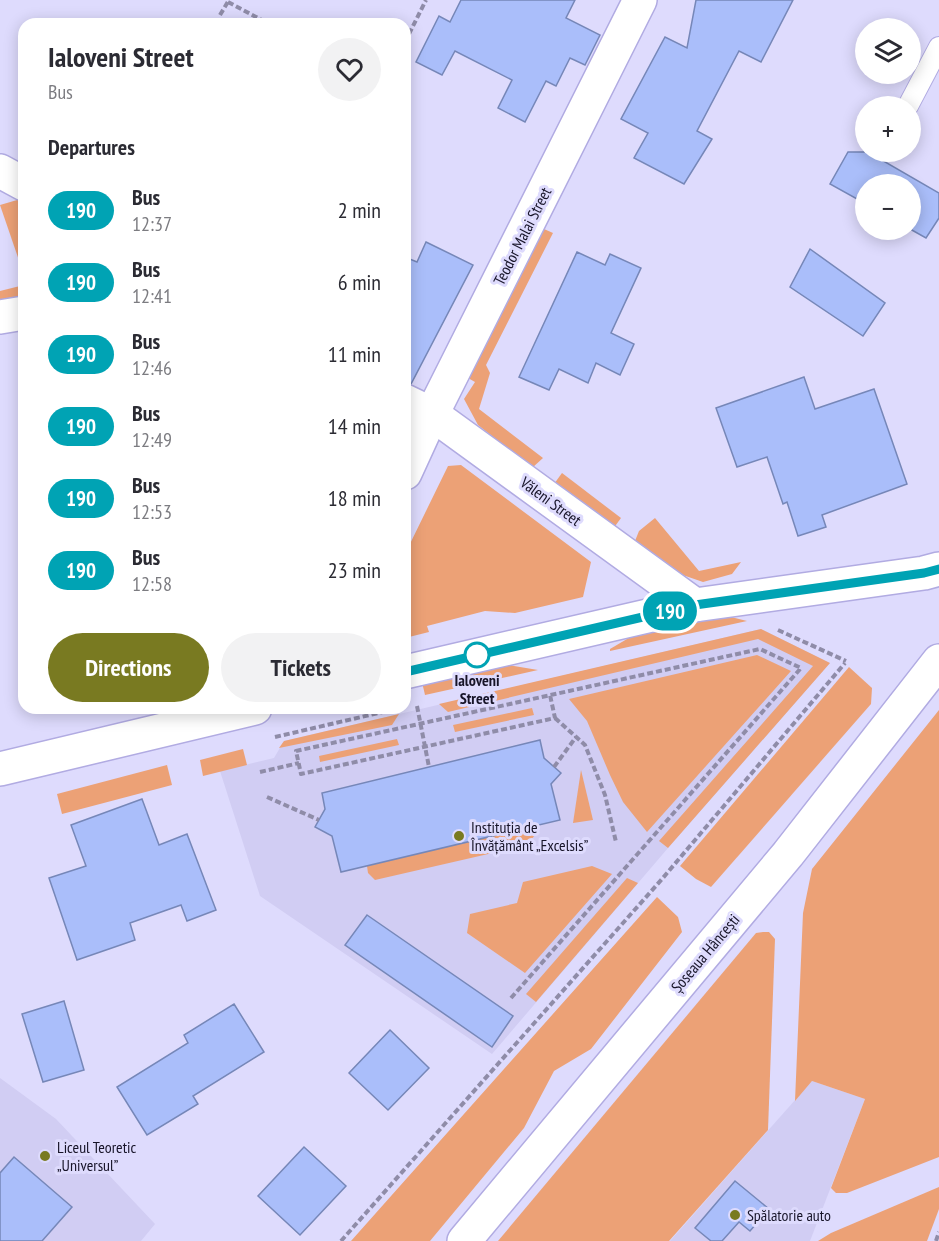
<!DOCTYPE html>
<html lang="en">
<head>
<meta charset="utf-8">
<style>
  :root { --surface:#fff; --page:#f2f2f3; --text:#2b2b33; --muted:#7c7c81; --accent:#797a21 }
  body { margin:0; font-family:"PT Sans Narrow",sans-serif; background:var(--page); color:var(--text); height:100vh; display:flex; flex-direction:column; font-size:22px; white-space:nowrap }
  * { box-sizing:border-box; margin:0 }
  p { font-size:20px; color:var(--muted) }
  .icon { flex:none; width:33px; height:33px; fill:none; stroke:currentColor; stroke-width:2; stroke-linecap:round; stroke-linejoin:round }
  .map { position:relative; flex:1; overflow:hidden }
  .sheet { position:absolute; left:18px; top:18px; width:393px; height:696px; display:flex; flex-direction:column; background:var(--surface); border-radius:18px; box-shadow:0 3px 15px #0003 }
  .sheet>* { flex:none }
  .badge { padding:0 12px; border-radius:20px; font-size:21px; line-height:39px }
  .fabs { position:absolute; left:855px; top:18px; display:grid; gap:12px }
  .fabs a { display:grid; place-items:center; width:66px; height:66px; border-radius:50%; background:var(--surface); box-shadow:0 3px 15px #0003; font-size:30px }
  .map>.badge { position:absolute; translate:-50% -50%; box-shadow:0 0 0 3px #fff }
  h2 { padding:0 30px; font-size:22px; line-height:54px }
  .round { display:grid; place-items:center; flex:none; width:63px; height:63px; border-radius:32px; background:var(--page) }
  .summary { display:flex; align-items:center; justify-content:space-between; height:102px; padding:0 30px }
  h1 { font-size:28px; font-weight:700; line-height:45px }
  .primary-button { display:flex; gap:12px; margin-top:auto; padding:12px 30px }
  .primary-button a { flex:1; height:69px; border-radius:36px; background:var(--accent); color:#fff; font-size:24px; font-weight:700; line-height:69px; text-align:center }
  .primary-button a+a { background:var(--page); color:var(--text) }
  ul { padding:0; list-style:none }
  li { display:flex; align-items:center; gap:18px; height:72px; padding:0 30px }
  li div { flex:1 }
  li b { display:block; font-size:22px }
  li em { font-style:normal }
  li .badge { min-width:66px; font-weight:700; text-align:center }
  .map>svg:first-child { display:block }
  .built { fill:#d1cdf3 }
  .green { fill:#eca176 }
  .building { fill:#aabefa; stroke:#7687b8; stroke-width:1.5 }
  .lines { fill:none; stroke-linecap:round; stroke-linejoin:round }
  .lane-casing { stroke:#b1abe2; stroke-width:22 }
  .street-casing { stroke:#b1abe2; stroke-width:36 }
  .secondary-casing { stroke:#b1abe2; stroke-width:36 }
  .path { stroke:#8f8ca8; stroke-width:4; stroke-dasharray:6 3; stroke-linecap:butt }
  .lane { stroke:#fff; stroke-width:20 }
  .street { stroke:#fff; stroke-width:33 }
  .secondary { stroke:#fff; stroke-width:33 }
  .line-casing { stroke:#fff; stroke-width:14 }
  .line { stroke:#00a3b4; stroke-width:9 }
  .stop-dot { fill:#fff; stroke:#00a3b4; stroke-width:3 }
  .poi-dot { fill:#797a21; stroke:#dedbfd; stroke-width:2 }
  .labels { text-anchor:middle; dominant-baseline:central; stroke-width:6; stroke-linejoin:round; paint-order:stroke }
  .street-label { font-size:16px; fill:#171428; stroke:#dedbfd }
  .stop-label { font-size:16px; font-weight:bold; fill:#171428; stroke:#dedbfd }
  .poi-label { font-size:16px; fill:#171428; stroke:#dedbfd; text-anchor:start }
</style>
</head>
<body>
<div class="map">
<svg width="939" height="1241" viewBox="0 0 939 1241">
  <rect width="100%" height="100%" fill="#dedbfd"/>
  <g class="built">
    <path d="M 761,629 L 830,663 L 668,848 L 492,1054 L 260,896 L 220,771 L 274,758 L 284,741 Z"/>
    <path d="M 0,1078 L 56,1119 L 155,1224 L 141,1241 L 0,1241 Z"/>
    <path d="M 812,1081 L 865,1099 L 810,1241 L 670,1241 Z"/>
  </g>
  <g class="green">
    <path d="M 24,198 L 24,275 L 0,205 Z"/>
    <path d="M 544,229 L 553,233 L 486,365 L 490,373 L 479,409 L 543,458 L 532,468 L 478,425 L 464,399 L 475,382 L 468,378 L 477,363 L 472,359 Z"/>
    <path d="M 24,285 L 24,300 L 0,305 L 0,291 Z"/>
    <path d="M 461,465 L 591,562 L 583,597 L 515,613 L 485,611 L 427,626 L 429,632 L 405,638 L 405,554 L 448,466 Z"/>
    <path d="M 562,473 L 621,518 L 613,529 L 554,484 Z"/>
    <path d="M 655,518 L 699,571 L 741,562 L 732,574 L 703,582 L 674,572 L 638,548 L 635,541 L 639,531 Z"/>
    <path d="M 719,614 L 747,621 L 610,651 L 610,649 L 644,629 Z"/>
    <path d="M 761,629 L 830,663 L 668,848 L 659,841 L 813,666 L 758,639 L 448,712 L 439,704 Z"/>
    <path d="M 757,655 L 791,671 L 647,832 L 623,802 L 610,775 L 587,721 L 569,699 Z"/>
    <path d="M 502,664 L 538,670 L 425,695 L 422,682 Z"/>
    <path d="M 849,667 L 872,688 L 871,704 L 711,887 L 696,879 L 680,866 Z"/>
    <path d="M 532,708 L 534,715 L 455,732 L 453,725 Z"/>
    <path d="M 939,710 L 939,1157 L 847,1193 L 836,1193 L 831,1188 L 865,1099 L 812,1081 L 795,1101 L 803,913 L 812,869 Z"/>
    <path d="M 399,714 L 392,725 L 279,748 L 284,741 Z"/>
    <path d="M 397,739 L 399,745 L 320,762 L 319,756 Z"/>
    <path d="M 243,749 L 247,765 L 203,776 L 200,760 Z"/>
    <path d="M 167,765 L 172,785 L 62,814 L 57,794 Z"/>
    <path d="M 581,770 L 593,820 L 573,823 Z"/>
    <path d="M 534,826 L 535,835 L 527,845 L 375,880 L 368,873 L 367,866 Z"/>
    <path d="M 592,866 L 612,874 L 525,973 L 467,933 L 470,914 L 517,903 L 523,882 Z"/>
    <path d="M 627,878 L 638,883 L 536,1002 L 526,994 Z"/>
    <path d="M 657,897 L 678,917 L 682,932 L 591,1049 L 554,1071 L 524,1128 L 430,1241 L 351,1241 Z"/>
    <path d="M 763,932 L 769,932 L 775,939 L 768,1130 L 669,1241 L 498,1241 L 756,933 Z"/>
    <path d="M 939,1187 L 939,1209 L 927,1241 L 818,1241 L 831,1233 Z"/>
  </g>
  <g class="building">
    <path d="M 461,0 L 575,0 L 566,18 L 600,35 L 585,65 L 570,58 L 556,86 L 546,81 L 525,122 L 498,108 L 512,80 L 455,51 L 442,75 L 416,62 L 439,16 L 450,22 Z"/>
    <path d="M 696,0 L 793,0 L 761,62 L 739,51 L 697,131 L 712,139 L 684,184 L 634,158 L 648,133 L 621,119 L 665,37 L 687,48 Z"/>
    <path d="M 848,152 L 868,152 L 939,193 L 939,218 L 926,238 L 910,229 L 910,184 L 866,184 L 866,204 L 830,184 Z"/>
    <path d="M 426,242 L 473,265 L 411,384 L 405,382 L 405,257 L 417,262 Z"/>
    <path d="M 810,249 L 885,303 L 863,336 L 790,287 Z"/>
    <path d="M 577,252 L 605,265 L 610,254 L 641,268 L 611,333 L 634,344 L 620,375 L 596,363 L 588,383 L 559,369 L 549,390 L 519,377 Z"/>
    <path d="M 804,377 L 815,409 L 874,389 L 907,484 L 822,515 L 826,527 L 798,536 L 787,502 L 783,504 L 767,457 L 737,467 L 716,408 Z"/>
    <path d="M 540,740 L 544,758 L 561,773 L 551,784 L 560,820 L 341,872 L 332,836 L 315,827 L 325,809 L 322,793 Z"/>
    <path d="M 142,799 L 159,845 L 187,834 L 216,910 L 187,921 L 181,905 L 130,923 L 135,940 L 77,960 L 49,878 L 86,866 L 71,825 Z"/>
    <path d="M 367,915 L 513,1016 L 492,1047 L 345,945 Z"/>
    <path d="M 64,1001 L 84,1070 L 43,1082 L 22,1014 Z"/>
    <path d="M 234,1004 L 264,1052 L 193,1096 L 198,1104 L 147,1135 L 117,1087 L 188,1043 L 184,1035 Z"/>
    <path d="M 390,1030 L 429,1068 L 388,1110 L 349,1073 Z"/>
    <path d="M 304,1147 L 346,1186 L 300,1235 L 258,1196 Z"/>
    <path d="M 14,1157 L 72,1207 L 42,1241 L 0,1241 L 0,1173 Z"/>
    <path d="M 735,1181 L 769,1209 L 750,1231 L 739,1222 L 722,1241 L 711,1241 L 695,1228 Z"/>
  </g>
  <g class="lines">
    <defs>
      <path id="lane" d="M 908,106 L 939,47"/>
      <g id="street">
        <path d="M 0,171 L 24,184"/>
        <path d="M 0,317 L 24,313"/>
        <path d="M 405,401 L 432,414 L 695,605"/>
        <path d="M 405,473 L 432,414 L 640,0"/>
      </g>
      <g id="secondary">
        <path d="M 405,672 L 695,605 L 924,573 L 939,569"/>
        <path d="M 0,769 L 255,708"/>
        <path d="M 464,1241 L 788,854 L 939,661"/>
      </g>
    </defs>
    <use href="#lane" class="lane-casing"/>
    <use href="#street" class="street-casing"/>
    <use href="#secondary" class="secondary-casing"/>
    <g class="path">
      <path d="M 228,2 L 269,24"/>
      <path d="M 220,15 L 229,0"/>
      <path d="M 405,42 L 426,0"/>
      <path d="M 778,630 L 846,661"/>
      <path d="M 417,706 L 429,767"/>
      <path d="M 555,718 L 585,745 L 605,795 L 616,842"/>
      <path d="M 275,737 L 400,708"/>
      <path d="M 554,767 L 576,737"/>
      <path d="M 260,772 L 299,763"/>
      <path d="M 267,797 L 319,820"/>
      <path d="M 511,998 L 801,668 L 760,649 L 296,751 L 301,774 L 555,718 L 550,695"/>
      <path d="M 341,1241 L 662,879 L 845,663"/>
      <path d="M 936,1241 L 939,1232"/>
    </g>
    <use href="#lane" class="lane"/>
    <use href="#street" class="street"/>
    <use href="#secondary" class="secondary"/>
  </g>
  <g class="lines">
    <defs>
      <path id="line" d="M 405,672 L 695,605 L 924,573 L 939,569"/>
    </defs>
    <use href="#line" class="line-casing"/>
    <use href="#line" class="line"/>
  </g>
  <circle class="stop-dot" cx="477" cy="655" r="12"/>
  <g class="poi-dot">
    <circle cx="459" cy="836" r="6"/>
    <circle cx="45" cy="1156" r="6"/>
    <circle cx="735" cy="1215" r="6"/>
  </g>
  <g class="labels">
    <g class="street-label">
      <text transform="translate(522 236) rotate(-63)">Teodor Malai Street</text>
      <text transform="translate(551 501) rotate(36)">Văleni Street</text>
      <text transform="translate(705 953) rotate(-50)">Șoseaua Hâncești</text>
    </g>
    <g class="stop-label">
      <text x="477" y="680">Ialoveni<tspan x="477" dy="18">Street</tspan></text>
    </g>
    <g class="poi-label">
      <text x="471" y="827">Instituția de<tspan x="471" dy="18">Învățământ „Excelsis”</tspan></text>
      <text x="57" y="1147">Liceul Teoretic<tspan x="57" dy="18">„Universul”</tspan></text>
      <text x="747" y="1215">Spălatorie auto</text>
    </g>
  </g>
</svg>
<div class="fabs">
<a><svg class="icon" aria-label="layers" viewBox="0 0 24 24"><path d="M12 4l9 5-9 5-9-5zM3 14l9 5 9-5"/></svg></a>
<a>+</a>
<a>−</a>
</div>
<b class="badge" style="left:670px;top:611px;background:#00a3b4;color:#fff">190</b>
<section class="sheet">
<div class="summary"><div><h1>Ialoveni Street</h1><p>Bus</p></div><a class="round"><svg class="icon" aria-label="heart" viewBox="0 0 24 24"><path d="M12 20l-8-8c-3-5 5-10 8-4 3-6 11-1 8 4z"/></svg></a></div>
<h2>Departures</h2>
<ul>
<li><span class="badge" style="background:#00a3b4;color:#fff">190</span><div><b>Bus</b><p>12:37</p></div><em>2 min</em></li>
<li><span class="badge" style="background:#00a3b4;color:#fff">190</span><div><b>Bus</b><p>12:41</p></div><em>6 min</em></li>
<li><span class="badge" style="background:#00a3b4;color:#fff">190</span><div><b>Bus</b><p>12:46</p></div><em>11 min</em></li>
<li><span class="badge" style="background:#00a3b4;color:#fff">190</span><div><b>Bus</b><p>12:49</p></div><em>14 min</em></li>
<li><span class="badge" style="background:#00a3b4;color:#fff">190</span><div><b>Bus</b><p>12:53</p></div><em>18 min</em></li>
<li><span class="badge" style="background:#00a3b4;color:#fff">190</span><div><b>Bus</b><p>12:58</p></div><em>23 min</em></li>
</ul>
<div class="primary-button"><a>Directions</a><a>Tickets</a></div>
</section>
</div>
</body>
</html>
